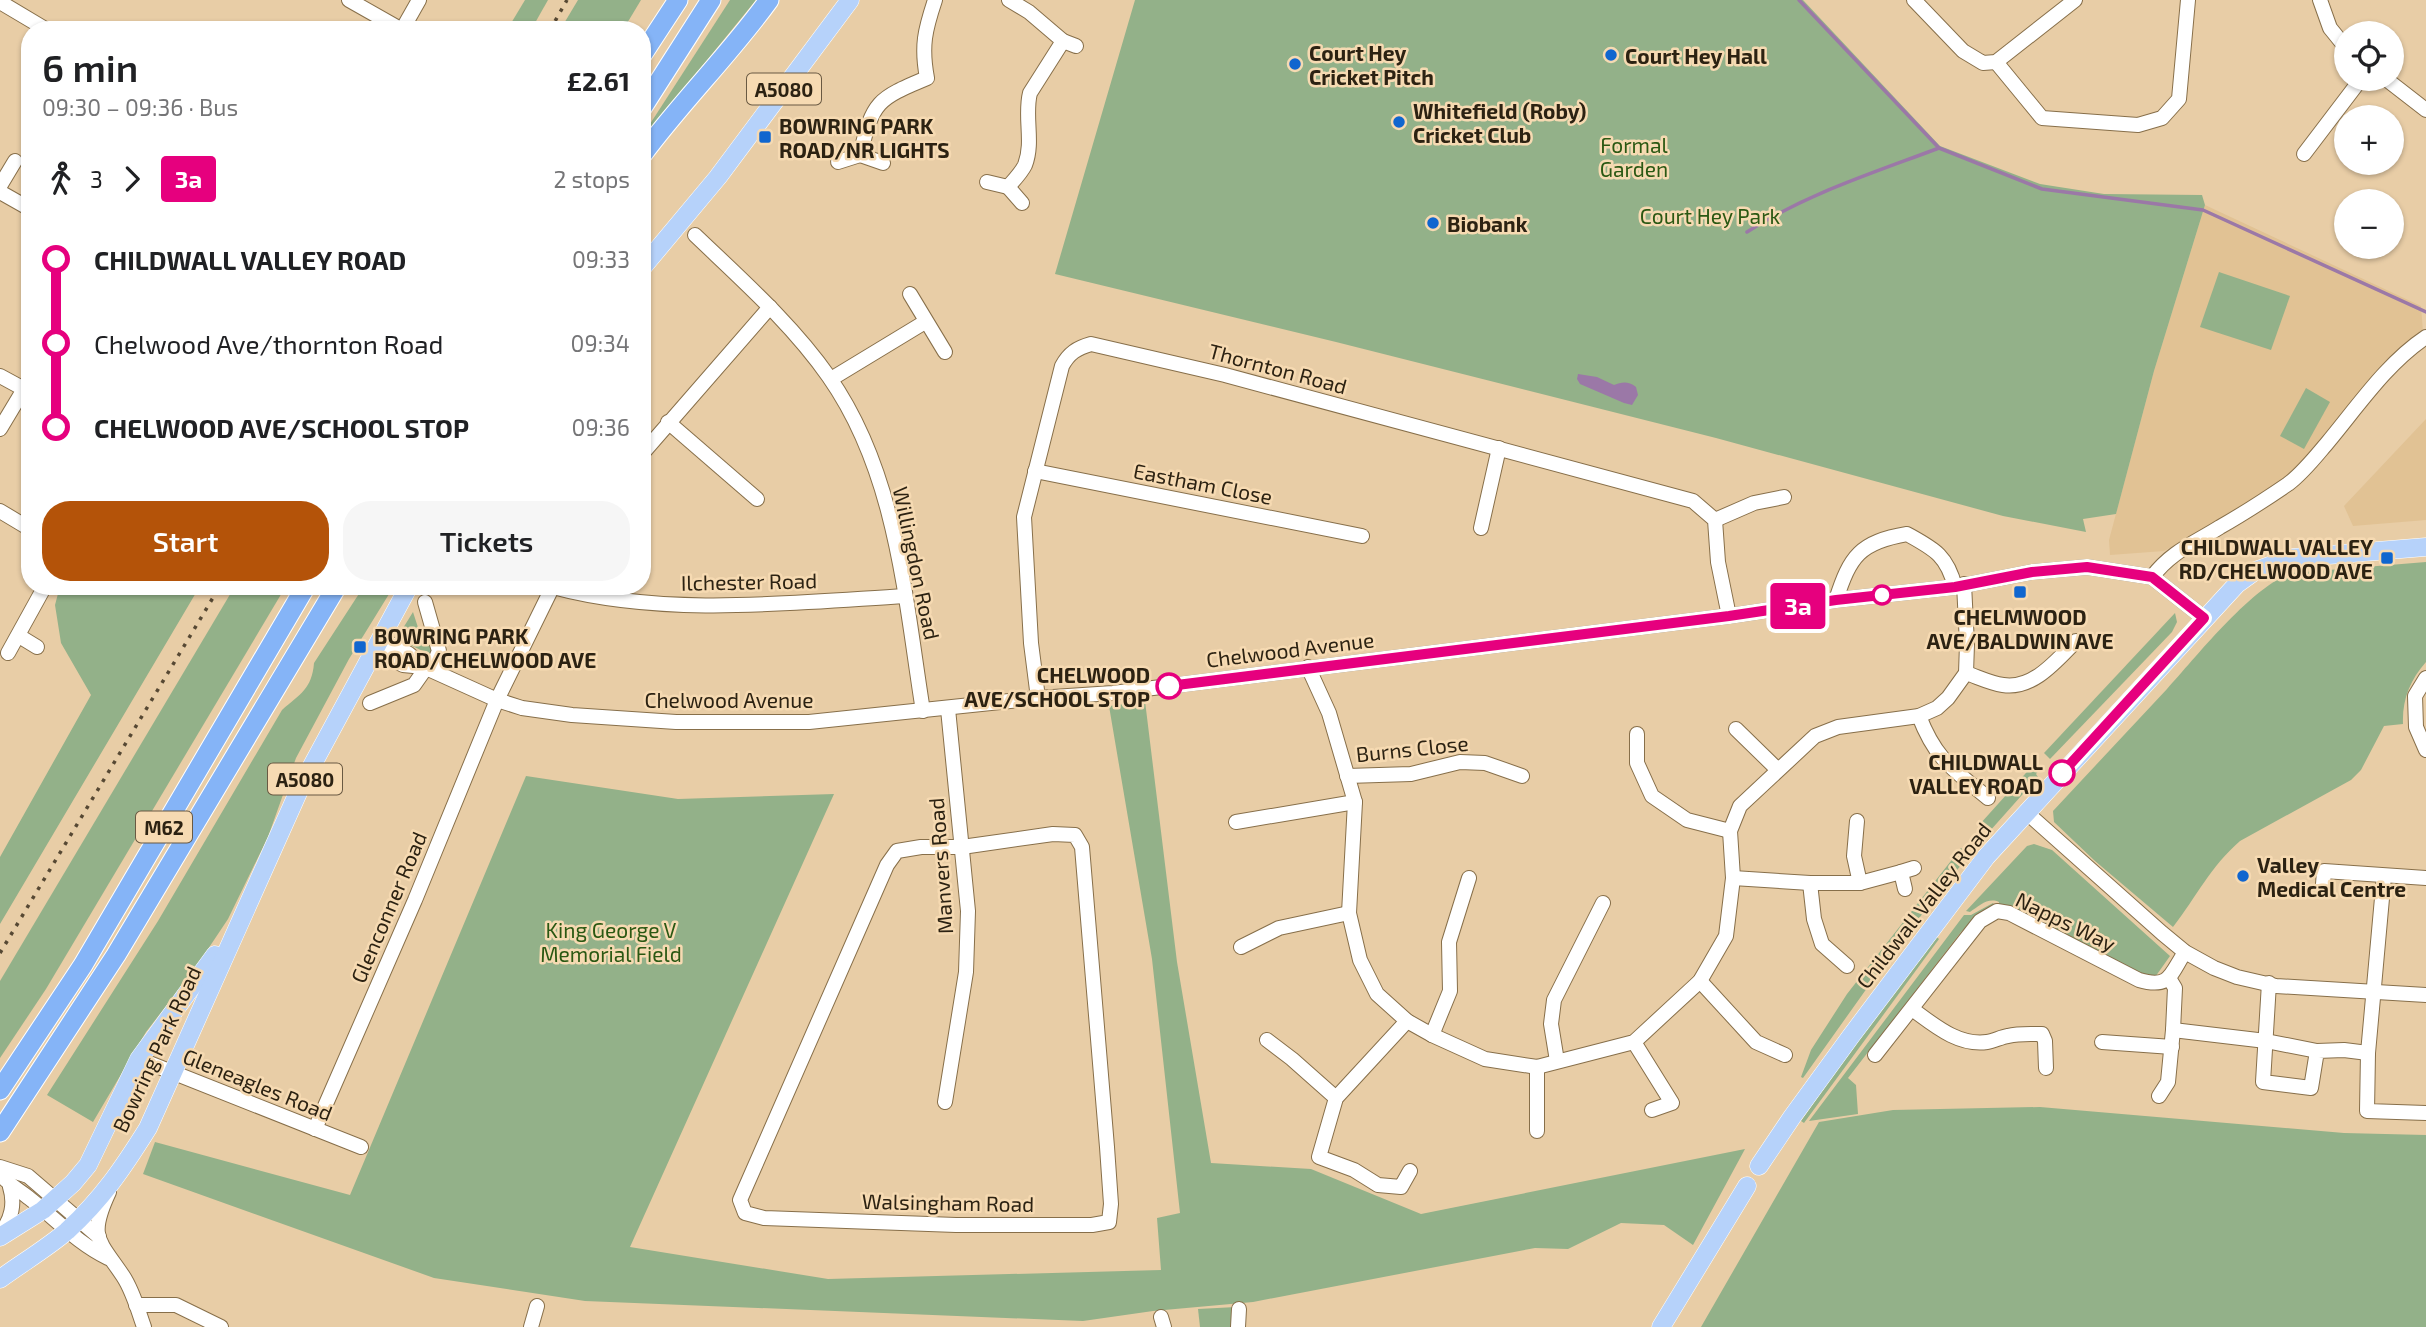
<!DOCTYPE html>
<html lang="en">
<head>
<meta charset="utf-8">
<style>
  :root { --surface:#fff; --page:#f6f6f6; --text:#202124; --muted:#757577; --accent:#b45309 }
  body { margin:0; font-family:"Exo 2",sans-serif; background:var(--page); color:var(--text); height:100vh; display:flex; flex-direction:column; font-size:26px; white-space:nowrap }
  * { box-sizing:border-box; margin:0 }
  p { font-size:23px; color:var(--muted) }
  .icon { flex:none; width:38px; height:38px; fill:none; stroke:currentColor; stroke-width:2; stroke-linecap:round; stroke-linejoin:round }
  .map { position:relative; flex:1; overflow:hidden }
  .side { position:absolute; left:21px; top:21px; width:630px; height:574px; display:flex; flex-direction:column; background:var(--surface); border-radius:28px; box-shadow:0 2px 5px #0004 }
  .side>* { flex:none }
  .badge { padding:0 14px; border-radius:5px; font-size:24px; line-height:46px }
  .fabs { position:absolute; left:2334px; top:21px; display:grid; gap:14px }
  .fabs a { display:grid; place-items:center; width:70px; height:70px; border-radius:50%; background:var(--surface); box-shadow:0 2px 5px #0004; font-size:35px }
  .map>.badge { position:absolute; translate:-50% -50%; box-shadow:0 0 0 4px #fff }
  .legs { display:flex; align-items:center; gap:10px; height:77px; padding:0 21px; font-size:23px }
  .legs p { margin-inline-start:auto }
  .overview { display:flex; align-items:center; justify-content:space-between; height:119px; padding:0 21px }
  h1 { font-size:38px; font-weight:600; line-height:52px }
  .primary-button { display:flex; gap:14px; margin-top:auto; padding:14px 21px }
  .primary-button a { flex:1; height:80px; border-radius:28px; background:var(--accent); color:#fff; font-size:28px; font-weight:600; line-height:80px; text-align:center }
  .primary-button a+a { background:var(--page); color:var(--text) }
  ul { padding:0 21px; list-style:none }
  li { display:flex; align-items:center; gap:24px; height:84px; font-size:26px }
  li i { display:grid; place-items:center; width:10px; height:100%; margin:0 9px; background:currentColor }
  li i::after { content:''; width:18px; height:18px; margin:-9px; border:5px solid; border-radius:50%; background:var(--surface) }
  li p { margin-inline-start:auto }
  li:first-child i { background:linear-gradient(#0000 50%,currentColor 0) }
  li:last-child i { background:linear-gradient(currentColor 50%,#0000 0) }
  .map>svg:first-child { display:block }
  .built { fill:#e1c294 }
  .green { fill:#93b189 }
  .water { fill:#9b78a7 }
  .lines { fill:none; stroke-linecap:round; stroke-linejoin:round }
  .stream { stroke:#9b78a7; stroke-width:3.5 }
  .minor-casing { stroke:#876f4a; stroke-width:16 }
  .major-casing { stroke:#fff; stroke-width:19 }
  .highway-casing { stroke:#fff; stroke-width:21 }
  .minor { stroke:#fff; stroke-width:14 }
  .major { stroke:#b6d2fa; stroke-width:18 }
  .highway { stroke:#85b4f7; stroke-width:19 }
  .rail { stroke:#564833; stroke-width:3.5; stroke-dasharray:3.5 7; stroke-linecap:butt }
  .line-1-casing { stroke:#fff; stroke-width:16 }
  .line-1 { stroke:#e6007e; stroke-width:10 }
  .poi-dot { fill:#1066cf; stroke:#f6dab2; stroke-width:2.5 }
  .stop-1-dot { fill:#fff; stroke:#e6007e; stroke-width:3.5 }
  .labels { text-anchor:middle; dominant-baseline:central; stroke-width:5; stroke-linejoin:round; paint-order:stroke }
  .shield { fill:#f6dab2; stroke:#695942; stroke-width:2 }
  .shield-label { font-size:19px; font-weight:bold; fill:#2c2212 }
  .poi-label { font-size:21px; font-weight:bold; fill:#2c2212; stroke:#f6dab2; text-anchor:start }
  .park-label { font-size:21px; fill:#2a5813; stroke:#f6dab2 }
  .street-label { font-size:21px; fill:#2c2212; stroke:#f6dab2 }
  .stop-label { font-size:21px; font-weight:bold; fill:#2c2212; stroke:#f6dab2; text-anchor:end }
</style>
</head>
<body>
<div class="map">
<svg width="2426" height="1327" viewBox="0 0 2426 1327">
  <rect width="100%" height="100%" fill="#e8cda6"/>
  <g class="built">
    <path d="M 2205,205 L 2421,306 L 2423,332 L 2364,409 L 2284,484 L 2164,551 L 2110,555 L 2109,540 L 2154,371 Z"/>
    <path d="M 2426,419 L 2426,520 L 2353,526 L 2344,506 Z"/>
  </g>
  <g class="green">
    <path d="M 525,0 L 548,0 L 531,30 L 507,30 Z"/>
    <path d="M 578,0 L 641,0 L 623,30 L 560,30 Z"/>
    <path d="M 730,0 L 756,0 L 651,129 L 650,124 Z"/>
    <path d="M 1135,0 L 1803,0 L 1940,146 L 2040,184 L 2104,194 L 2202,195 L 2205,205 L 2154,371 L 2116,514 L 2083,519 L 2086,532 L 2003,516 L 1716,438 L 1336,342 L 1055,274 Z"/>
    <path d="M 2219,272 L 2290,296 L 2271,350 L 2200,327 Z"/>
    <path d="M 2306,388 L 2330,402 L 2304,449 L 2280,436 Z"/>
    <path d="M 2426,562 L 2426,662 C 2410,680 2402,700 2403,724 L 2384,726 L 2361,770 L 2351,780 L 2240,841 C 2210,867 2197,896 2173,927 L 2095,861 L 2054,822 L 2053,811 C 2091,770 2129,730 2167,689 C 2196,657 2253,585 2292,573 Z"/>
    <path d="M 60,586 L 200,586 L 0,924 L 0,857 L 91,695 L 61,643 L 55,605 Z"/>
    <path d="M 235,586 L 286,586 L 46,989 L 0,1058 L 0,981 Z"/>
    <path d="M 364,586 L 394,586 L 349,659 L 296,758 L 268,837 L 228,919 L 194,970 L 146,1032 L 93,1122 L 47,1095 L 158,921 L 282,710 C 300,694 312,689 314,663 Z"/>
    <path d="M 413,612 L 423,643 L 429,642 L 433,645 L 431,655 L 402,641 L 400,633 Z"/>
    <path d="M 2175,613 L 2177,622 L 2172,632 L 2050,759 L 2044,753 Z"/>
    <path d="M 1145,701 L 1177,962 L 1211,1163 L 1311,1169 L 1421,1214 L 1745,1149 L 1693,1245 L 1664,1225 L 1621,1223 L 1568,1249 L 1535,1248 L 1253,1302 L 1153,1311 L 1083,1321 L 585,1301 L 434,1278 L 143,1174 L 155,1142 L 350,1195 L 526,776 L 678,799 L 834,794 L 630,1247 L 828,1279 L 1161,1270 L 1157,1218 L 1180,1213 L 1152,959 L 1109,706 Z"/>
    <path d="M 2034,764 L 2040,769 L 2036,774 L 2038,777 L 1989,832 L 1980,824 Z"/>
    <path d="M 2034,844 L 2052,850 L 2170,956 L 2153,980 L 1999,906 L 1999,902 C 1988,897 1979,906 1970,912 L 1966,911 L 2027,846 Z"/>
    <path d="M 1961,848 L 1969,855 L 1897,946 L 1803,1078 L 1801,1077 L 1811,1050 L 1847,994 Z"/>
    <path d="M 1993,903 L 1995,906 L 1972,921 L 1961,932 L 1848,1078 L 1856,1085 L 1858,1114 L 1809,1121 L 1964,915 L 1971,915 Z"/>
    <path d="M 1934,935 L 1939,939 L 1804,1123 L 1801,1121 L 1853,1046 Z"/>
    <path d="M 2040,1107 L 2344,1133 L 2426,1135 L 2426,1327 L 1701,1327 L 1819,1122 L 1893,1110 Z"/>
    <path d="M 1236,1307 L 1235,1327 L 1200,1327 L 1198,1309 Z"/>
  </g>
  <path class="water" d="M 1578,374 L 1597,377 L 1614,385 C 1622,382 1628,381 1636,387 L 1638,395 L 1632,405 L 1624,403 L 1580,384 L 1577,379 Z"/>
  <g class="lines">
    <g class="stream">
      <path d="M 1799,0 L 1939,148 L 2042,189 L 2203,210 L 2426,312"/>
      <path d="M 1747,232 C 1806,194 1873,173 1939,148"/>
    </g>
    <defs>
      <g id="minor">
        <path d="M 349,0 L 402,30"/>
        <path d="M 1914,0 L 1963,51 L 1983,63 L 1996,62 L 2075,0"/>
        <path d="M 2320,0 L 2330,28 L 2347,49"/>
        <path d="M 0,2 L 47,30"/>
        <path d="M 402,30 L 419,0"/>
        <path d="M 1063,41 L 1076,46"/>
        <path d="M 1996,62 L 2042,118 L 2138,125 L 2162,118 L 2179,99 L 2188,0"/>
        <path d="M 2386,79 L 2426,110"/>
        <path d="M 2304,154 L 2361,79"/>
        <path d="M 860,155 C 873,101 877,99 927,78 C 921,46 925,30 935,0"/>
        <path d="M 860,155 L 883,163"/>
        <path d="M 838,162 L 860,155"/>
        <path d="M 987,182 L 1008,187"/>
        <path d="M 0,186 L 15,161"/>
        <path d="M 1008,187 C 1014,180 1021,173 1025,165 C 1034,142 1024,116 1030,93 L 1063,41 L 1029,12 L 1009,0"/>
        <path d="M 1008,187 L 1022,203"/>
        <path d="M 0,192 L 30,209"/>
        <path d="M 695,235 C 742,280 792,324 829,377 C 897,474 905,599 923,711"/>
        <path d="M 910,294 L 945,352"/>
        <path d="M 0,376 L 24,389"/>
        <path d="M 831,379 L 925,322"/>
        <path d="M 668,422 L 757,499"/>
        <path d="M 0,429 L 30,379"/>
        <path d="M 642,454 L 770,307"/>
        <path d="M 1035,471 L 1362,536"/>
        <path d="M 0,511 L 30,529"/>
        <path d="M 1715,520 L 1754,503 L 1784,497"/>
        <path d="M 1481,528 L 1499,448"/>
        <path d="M 2152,577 C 2172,551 2193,544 2220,527 C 2243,514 2266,499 2288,484 C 2303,473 2316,456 2328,442 C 2358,406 2387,363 2426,337"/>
        <path d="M 553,587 C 664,617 791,603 905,596"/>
        <path d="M 1836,600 C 1850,556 1860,542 1907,534 C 1934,549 1947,555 1955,587"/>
        <path d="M 425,602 L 439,651 L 431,670"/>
        <path d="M 19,636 L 37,647"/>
        <path d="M 380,638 L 409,654 L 424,667 L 497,700 L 522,708 L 572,715 L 676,722 L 809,722 L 1038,698 L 1113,693 L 1729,616 L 1836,600 L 1955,587 L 2032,572 L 2087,567 L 2152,577 L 2204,618"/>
        <path d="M 374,650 L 403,665 L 424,667"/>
        <path d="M 8,653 L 45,586"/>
        <path d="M 1308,667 L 1329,713 L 1355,802 L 1349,913 L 1360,960 L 1377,994 L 1407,1021 L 1432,1035 L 1485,1059 L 1537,1067 L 1634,1042 L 1700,981 L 1726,936 L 1733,878 L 1730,831 L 1740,806 L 1815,736 L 1838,727 L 1919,716 L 1937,708 L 1948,698 L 1966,673 L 1967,644 L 1964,584"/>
        <path d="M 1966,673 C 1978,677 1990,683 2003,685 C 2033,690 2057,660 2076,641"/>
        <path d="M 2426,678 L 2415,696 L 2416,727 L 2426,750"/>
        <path d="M 1038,698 L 1031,643 L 1024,517 L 1062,366 C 1069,353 1077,348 1091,344 L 1225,375 L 1693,501 L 1715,520 L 1718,562 L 1729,616"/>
        <path d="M 370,703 L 414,685 L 426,668"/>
        <path d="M 1919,716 C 1936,760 1953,769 1988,798"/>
        <path d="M 1736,729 L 1777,769"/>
        <path d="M 1637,734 L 1637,763 L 1652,796 L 1687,820 L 1730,831"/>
        <path d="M 1347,776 L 1411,774 L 1460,762 L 1485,763 L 1522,776"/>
        <path d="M 2026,812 L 2162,933 L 2185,952 L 2214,968 L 2237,977 L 2276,986 L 2426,995"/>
        <path d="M 1857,821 L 1854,856 L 1860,883"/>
        <path d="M 1236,822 L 1355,802"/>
        <path d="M 1053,834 L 1075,835 L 1082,847 L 1107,1147 L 1111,1204 L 1109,1222 L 1092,1225 L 956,1225 L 764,1218 L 745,1213 L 740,1200 L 887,865 L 897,851 L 921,847 L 962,847 Z"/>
        <path d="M 2384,876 L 2368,1053 L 2367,1111 L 2426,1113"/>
        <path d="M 1733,878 L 1810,883 L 1860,883 L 1901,872"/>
        <path d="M 1810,883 L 1814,919 L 1822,944 L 1847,966"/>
        <path d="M 2323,884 L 2324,871 L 2426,878"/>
        <path d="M 1905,889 L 1901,872 L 1914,868"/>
        <path d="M 1241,947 L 1279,928 L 1349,913"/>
        <path d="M 1700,981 L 1756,1042 L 1785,1055"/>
        <path d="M 2269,983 L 2263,1082 L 2311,1088 L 2317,1051 L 2344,1050 L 2368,1053"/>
        <path d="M 1912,1009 C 1934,1025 1958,1046 1987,1042 C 1994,1041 2001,1037 2008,1036 C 2019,1033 2030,1034 2042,1034 L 2045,1041 L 2046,1068"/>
        <path d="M 1407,1021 L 1336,1098 L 1319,1157 L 1354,1170 L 1378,1185 L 1401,1187 L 1410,1171"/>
        <path d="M 2173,1030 L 2266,1041 L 2317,1051"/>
        <path d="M 1432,1035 L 1450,991 L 1449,942 L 1469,878"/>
        <path d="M 1267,1040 L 1292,1059 L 1336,1098"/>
        <path d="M 1634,1042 L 1672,1103 L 1652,1110"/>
        <path d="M 2102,1042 L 2172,1047"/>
        <path d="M 1875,1055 L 1980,921 L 1997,911 L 2009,913 L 2139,980 C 2170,989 2170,975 2185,952"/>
        <path d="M 139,1059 L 361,1147"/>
        <path d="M 1557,1061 L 1551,1024 L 1554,1000 L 1603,903"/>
        <path d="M 1537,1067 L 1537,1131"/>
        <path d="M 2159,1096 L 2168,1082 L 2173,1030 L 2175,988 L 2169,978"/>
        <path d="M 945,1102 L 966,972 L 968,911 L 948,709"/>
        <path d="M 315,1129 L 415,900 L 497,700 L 553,586"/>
        <path d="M 0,1167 L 28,1176 L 99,1237"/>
        <path d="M 0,1174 C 11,1187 17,1188 29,1198 C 56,1219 77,1243 108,1258"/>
        <path d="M 109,1192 C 88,1237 98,1239 123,1276 C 133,1291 138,1310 144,1327"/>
        <path d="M 0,1233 C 12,1220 15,1203 10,1187"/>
        <path d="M 136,1305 L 176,1305 L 221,1327"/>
        <path d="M 1161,1317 L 1164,1327"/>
        <path d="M 531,1327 L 537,1306"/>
        <path d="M 1238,1327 L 1239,1309"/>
      </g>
      <g id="major">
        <path d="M 642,268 L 718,177 L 850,0"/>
        <path d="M 1759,1166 L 1792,1117 L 1851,1036 L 1986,857 L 2237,584 L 2255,571 L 2292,558 L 2426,547"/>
        <path d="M 0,1237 L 43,1210 L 73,1183 L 88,1165 L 139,1059 L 215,955"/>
        <path d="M 0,1279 C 22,1263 47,1248 67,1231 C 102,1199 123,1168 148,1128 L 301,786 L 409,586"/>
        <path d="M 1661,1327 L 1747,1186"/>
      </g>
      <g id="highway">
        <path d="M 642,55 L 678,0"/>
        <path d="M 642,108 L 711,0"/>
        <path d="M 642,155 C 682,101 730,54 769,0"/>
        <path d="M 0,1090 L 83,965 L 306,586"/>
        <path d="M 0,1132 L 116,955 L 337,586"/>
      </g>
    </defs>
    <use href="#minor" class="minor-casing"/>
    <use href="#major" class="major-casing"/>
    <use href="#highway" class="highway-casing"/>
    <use href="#minor" class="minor"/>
    <use href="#major" class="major"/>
    <use href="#highway" class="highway"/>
    <g class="rail">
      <path d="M 550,30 L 567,0"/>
      <path d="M 0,953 L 220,586"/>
    </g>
  </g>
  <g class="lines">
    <defs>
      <path id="line-1" d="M 1169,686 L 1729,616 L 1836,600 L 1955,587 L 2032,572 L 2087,567 L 2152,577 L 2204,618 L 2062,773"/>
    </defs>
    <use href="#line-1" class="line-1-casing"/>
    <use href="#line-1" class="line-1"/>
  </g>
  <g class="poi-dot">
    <circle cx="1611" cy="55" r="7"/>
    <circle cx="1295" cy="64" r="7"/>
    <circle cx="1399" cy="122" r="7"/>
    <rect x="758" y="130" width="14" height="14" rx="3.5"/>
    <circle cx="1433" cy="223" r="7"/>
    <rect x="2380" y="551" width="14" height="14" rx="3.5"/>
    <rect x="2013" y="585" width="14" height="14" rx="3.5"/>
    <rect x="353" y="640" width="14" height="14" rx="3.5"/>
    <circle cx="2243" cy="876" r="7"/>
  </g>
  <g class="stop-1-dot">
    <circle cx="1882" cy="595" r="9"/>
    <circle cx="1169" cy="686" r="12"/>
    <circle cx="2062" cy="773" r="12"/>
  </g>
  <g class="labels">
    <g class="shield">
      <rect x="747" y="73.5" width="74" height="31" rx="5"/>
      <rect x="268" y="763.5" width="74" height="31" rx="5"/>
      <rect x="136" y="811.5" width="56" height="31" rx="5"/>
    </g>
    <g class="shield-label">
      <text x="784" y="89">A5080</text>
      <text x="305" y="779">A5080</text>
      <text x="164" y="827">M62</text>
    </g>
    <g class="poi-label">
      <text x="1309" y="52">Court Hey<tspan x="1309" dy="24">Cricket Pitch</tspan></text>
      <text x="1625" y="55">Court Hey Hall</text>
      <text x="1413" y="110">Whitefield (Roby)<tspan x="1413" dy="24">Cricket Club</tspan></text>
      <text x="779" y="125">BOWRING PARK<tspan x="779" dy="24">ROAD/NR LIGHTS</tspan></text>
      <text x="1447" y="223">Biobank</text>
      <text x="2373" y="546" text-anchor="end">CHILDWALL VALLEY<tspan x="2373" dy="24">RD/CHELWOOD AVE</tspan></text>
      <text x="2020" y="616" text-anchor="middle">CHELMWOOD<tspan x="2020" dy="24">AVE/BALDWIN AVE</tspan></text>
      <text x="374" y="635">BOWRING PARK<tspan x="374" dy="24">ROAD/CHELWOOD AVE</tspan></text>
      <text x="2257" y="864">Valley<tspan x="2257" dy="24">Medical Centre</tspan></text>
    </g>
    <g class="park-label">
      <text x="1634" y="144">Formal<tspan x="1634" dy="24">Garden</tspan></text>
      <text x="1710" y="215">Court Hey Park</text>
      <text x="611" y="929">King George V<tspan x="611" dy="24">Memorial Field</tspan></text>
    </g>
    <g class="street-label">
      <text transform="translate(1278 368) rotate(15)">Thornton Road</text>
      <text transform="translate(1203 483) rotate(11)">Eastham Close</text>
      <text transform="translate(917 563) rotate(78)">Willingdon Road</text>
      <text transform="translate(749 581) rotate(-1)">Ilchester Road</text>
      <text transform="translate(1290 649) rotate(-7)">Chelwood Avenue</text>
      <text x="729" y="699">Chelwood Avenue</text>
      <text transform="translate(1412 748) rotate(-6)">Burns Close</text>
      <text transform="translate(940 866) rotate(-94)">Manvers Road</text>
      <text transform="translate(1923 905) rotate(-52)">Childwall Valley Road</text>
      <text transform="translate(388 907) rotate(-67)">Glenconner Road</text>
      <text transform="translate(2066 921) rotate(26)">Napps Way</text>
      <text transform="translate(156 1049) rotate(-65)">Bowring Park Road</text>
      <text transform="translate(258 1084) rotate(22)">Gleneagles Road</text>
      <text transform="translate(948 1202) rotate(1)">Walsingham Road</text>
    </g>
    <g class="stop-label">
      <text x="1150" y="674">CHELWOOD<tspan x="1150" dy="24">AVE/SCHOOL STOP</tspan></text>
      <text x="2043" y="761">CHILDWALL<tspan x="2043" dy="24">VALLEY ROAD</tspan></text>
    </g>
  </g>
</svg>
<div class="fabs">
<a><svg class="icon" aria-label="locate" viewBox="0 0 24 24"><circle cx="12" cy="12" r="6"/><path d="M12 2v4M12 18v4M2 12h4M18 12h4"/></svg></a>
<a>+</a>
<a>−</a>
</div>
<b class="badge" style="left:1798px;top:606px;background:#e6007e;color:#fff">3a</b>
<section class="side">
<div class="overview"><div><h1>6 min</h1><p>09:30 – 09:36 · Bus</p></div><b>£2.61</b></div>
<div class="legs"><svg class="icon" aria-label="walk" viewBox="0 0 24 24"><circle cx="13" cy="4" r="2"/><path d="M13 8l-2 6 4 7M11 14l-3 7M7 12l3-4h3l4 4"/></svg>3<svg class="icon" aria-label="forward" viewBox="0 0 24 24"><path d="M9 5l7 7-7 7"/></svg><b class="badge" style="background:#e6007e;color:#fff">3a</b><p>2 stops</p></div>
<ul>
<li><i style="color:#e6007e"></i><b>CHILDWALL VALLEY ROAD</b><p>09:33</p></li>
<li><i style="color:#e6007e"></i><span>Chelwood Ave/thornton Road</span><p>09:34</p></li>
<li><i style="color:#e6007e"></i><b>CHELWOOD AVE/SCHOOL STOP</b><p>09:36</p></li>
</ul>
<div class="primary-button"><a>Start</a><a>Tickets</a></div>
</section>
</div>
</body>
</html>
